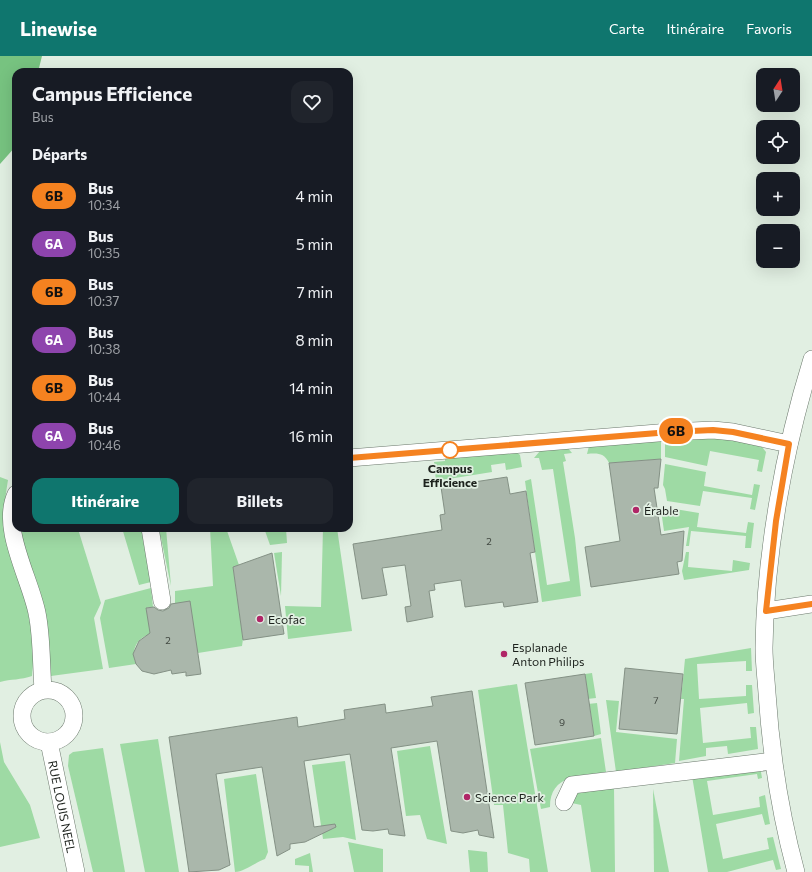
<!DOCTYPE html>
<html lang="fr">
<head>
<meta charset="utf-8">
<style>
  :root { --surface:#171b24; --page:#20242c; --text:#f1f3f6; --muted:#9ea1a6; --accent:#0f766e }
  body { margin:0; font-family:Commissioner,sans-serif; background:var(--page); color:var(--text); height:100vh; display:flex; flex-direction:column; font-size:15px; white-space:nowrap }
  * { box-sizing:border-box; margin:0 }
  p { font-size:13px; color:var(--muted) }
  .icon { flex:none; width:22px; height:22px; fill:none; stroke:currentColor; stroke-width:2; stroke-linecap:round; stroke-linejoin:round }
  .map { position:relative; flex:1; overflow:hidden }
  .details { position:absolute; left:12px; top:12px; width:341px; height:464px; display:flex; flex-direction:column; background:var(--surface); border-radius:12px; box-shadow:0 4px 16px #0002 }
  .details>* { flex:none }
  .badge { padding:0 8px; border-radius:13px; font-size:14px; line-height:26px }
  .needle { width:26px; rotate:12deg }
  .controls { position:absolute; left:756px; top:12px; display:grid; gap:8px }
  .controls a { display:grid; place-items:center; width:44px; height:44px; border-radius:8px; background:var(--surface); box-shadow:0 4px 16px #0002; font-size:20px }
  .map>.badge { position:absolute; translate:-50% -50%; box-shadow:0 0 0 2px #fff }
  h2 { padding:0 20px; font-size:15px; line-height:36px }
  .round { display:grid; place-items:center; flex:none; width:42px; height:42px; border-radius:12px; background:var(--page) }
  .summary { display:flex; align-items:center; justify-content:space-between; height:68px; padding:0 20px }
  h1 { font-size:19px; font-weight:700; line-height:30px }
  .button { display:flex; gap:8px; margin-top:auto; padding:8px 20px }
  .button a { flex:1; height:46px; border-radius:12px; background:var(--accent); color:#fff; font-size:16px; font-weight:700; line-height:46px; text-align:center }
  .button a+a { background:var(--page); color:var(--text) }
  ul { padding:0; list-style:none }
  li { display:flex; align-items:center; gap:12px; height:48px; padding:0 20px }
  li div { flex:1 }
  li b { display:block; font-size:15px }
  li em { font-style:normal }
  li .badge { min-width:44px; font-weight:700; text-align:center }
  header { display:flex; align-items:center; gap:24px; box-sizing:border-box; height:56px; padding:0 20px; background:var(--accent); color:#fff }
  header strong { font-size:19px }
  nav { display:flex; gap:22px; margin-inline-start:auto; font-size:14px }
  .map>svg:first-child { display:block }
  .green { fill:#9edaa4 }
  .forest { fill:#77c380 }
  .building { fill:#aab7ab; stroke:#849185 }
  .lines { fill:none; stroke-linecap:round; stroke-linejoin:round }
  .minor-casing { stroke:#6b786c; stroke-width:18 }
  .minor { stroke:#fff; stroke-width:17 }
  .line-casing { stroke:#fff; stroke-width:9 }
  .line { stroke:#f58220; stroke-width:6 }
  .stop-dot { fill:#fff; stroke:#f58220; stroke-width:2 }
  .poi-dot { fill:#b02667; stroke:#e1efe2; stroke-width:1.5 }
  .labels { text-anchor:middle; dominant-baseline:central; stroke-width:3.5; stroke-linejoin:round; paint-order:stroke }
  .number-label { font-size:10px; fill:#404740 }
  .stop-label { font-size:12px; font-weight:bold; fill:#1d221d; stroke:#e1efe2 }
  .poi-label { font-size:12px; fill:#1d221d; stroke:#e1efe2; text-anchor:start }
  .street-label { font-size:12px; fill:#1d221d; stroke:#e1efe2 }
</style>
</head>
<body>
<header>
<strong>Linewise</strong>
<nav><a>Carte</a><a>Itinéraire</a><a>Favoris</a></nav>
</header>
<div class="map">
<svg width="812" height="816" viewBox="0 0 812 816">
  <rect width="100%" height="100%" fill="#e1efe2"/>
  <g class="green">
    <path d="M 723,382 L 762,391 L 766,396 L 762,416 L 757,415 L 759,404 L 710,395 L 707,410 L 665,401 L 665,384 Z"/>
    <path d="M 661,384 L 661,403 L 609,407 C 604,397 598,397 587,398 L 589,390 Z"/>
    <path d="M 567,391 L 572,397 L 564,398 L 566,405 L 563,406 L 575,482 L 581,540 L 542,546 L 525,425 L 531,423 L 547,529 L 570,525 L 553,413 L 542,414 L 539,402 L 534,402 L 540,395 Z"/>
    <path d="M 515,395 L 520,399 L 522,411 L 506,414 L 505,407 L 491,409 L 492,416 L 436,425 L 434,406 L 445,405 L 445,400 Z"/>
    <path d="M 665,408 L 706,416 L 704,430 L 752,439 L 754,428 L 760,429 L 755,454 L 750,453 L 752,442 L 703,435 L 700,450 L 667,445 L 665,433 L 663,429 Z"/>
    <path d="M 0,421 L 8,424 C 5,442 3,459 5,478 C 7,490 13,504 17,516 C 28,549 36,585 32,620 C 21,624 11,623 0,626 Z"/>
    <path d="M 669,452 L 699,457 L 697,471 L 746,477 L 748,466 L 754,467 L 751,492 L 745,492 L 746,480 L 691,475 L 689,490 L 686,490 L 689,471 L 664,475 L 661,454 Z"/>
    <path d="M 17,472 L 80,472 L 78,473 L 101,547 L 94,562 L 103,613 L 51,620 Z"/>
    <path d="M 122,472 L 144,472 L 146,474 L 143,483 L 151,526 L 139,529 Z"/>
    <path d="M 156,472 L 166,472 L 171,530 L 161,482 Z"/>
    <path d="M 210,472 L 226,472 L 239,509 L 233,511 L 243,583 L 242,590 L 198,597 L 175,547 L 175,535 L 213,530 Z"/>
    <path d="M 264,472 L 286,472 L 287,487 L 270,489 Z"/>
    <path d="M 323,472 L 337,472 L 352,575 L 288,583 L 285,550 L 321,551 Z"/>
    <path d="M 282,496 L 281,540 L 274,497 Z"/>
    <path d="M 686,496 L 689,496 L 688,511 L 732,515 L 733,504 L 750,507 L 749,514 L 684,524 L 682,515 Z"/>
    <path d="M 151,532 L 153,551 L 146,552 L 154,578 C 138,579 130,593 136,608 L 109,612 L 100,562 L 105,544 Z"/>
    <path d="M 751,592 L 752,615 L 746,615 L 746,605 L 697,608 L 699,643 L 746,640 L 746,629 L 752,629 L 754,657 L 748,658 L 747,647 L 700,652 L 703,687 L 751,682 L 750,671 L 756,671 L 758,693 L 728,698 L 727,690 L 706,692 L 706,700 L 679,705 L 684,643 L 681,643 L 685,603 Z"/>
    <path d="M 592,617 L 596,642 L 578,644 L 588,640 L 585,618 Z"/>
    <path d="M 517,628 L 548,816 L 530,816 L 529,803 L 508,797 L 503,749 L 494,749 L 478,634 Z"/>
    <path d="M 606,644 L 619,645 L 616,676 L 677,683 L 675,707 L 616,716 Z"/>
    <path d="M 597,647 L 601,678 L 594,680 L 590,651 L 580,653 L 579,649 Z"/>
    <path d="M 601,682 L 606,716 C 581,720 550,718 550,751 L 541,753 L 530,693 Z"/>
    <path d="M 158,683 L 179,816 L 145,816 L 120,688 Z"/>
    <path d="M 0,686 L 4,706 L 30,749 L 40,782 L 0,791 Z"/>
    <path d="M 430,690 L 447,788 L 427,783 L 420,759 L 406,760 L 397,695 Z"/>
    <path d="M 103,692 L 125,816 L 93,816 L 68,710 L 69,699 L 73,696 Z"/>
    <path d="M 345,705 L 356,784 L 343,781 L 323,783 L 312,709 Z"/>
    <path d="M 760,710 L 762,722 L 758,723 L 757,718 L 707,725 L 713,759 L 760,751 L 759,741 L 765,739 L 770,768 L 765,769 L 762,758 L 716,768 L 723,803 L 769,793 L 767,782 L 773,781 L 781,813 L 776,814 L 773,804 L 727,816 L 708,816 L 692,720 Z"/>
    <path d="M 256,718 L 268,796 L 265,803 C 256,806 244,816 235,816 L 224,723 Z"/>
    <path d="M 614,731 L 615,816 L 591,816 L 581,749 L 567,746 L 566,739 Z"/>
    <path d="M 653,733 L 669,816 L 654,816 Z"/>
    <path d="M 348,786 L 383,793 L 383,816 L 354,816 Z"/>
    <path d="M 468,794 L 487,796 L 488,816 L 470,816 Z"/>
    <path d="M 310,797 L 313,816 L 309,816 L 309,810 L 295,809 L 295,803 Z"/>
  </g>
  <path class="forest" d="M 0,0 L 42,0 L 38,16 L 16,16 L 16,90 L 0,108 Z"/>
  <g class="building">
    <path d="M 661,403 L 658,432 L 654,432 L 661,479 L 684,475 L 682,505 L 677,506 L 679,518 L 591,531 L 585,491 L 620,485 L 609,407 Z"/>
    <path d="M 507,421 L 510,438 L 526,435 L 535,496 L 530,497 L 538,546 L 504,551 L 503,546 L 465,551 L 461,524 L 434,528 L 435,534 L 429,535 L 433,561 L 407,566 L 405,551 L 411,550 L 405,509 L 382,512 L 387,539 L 362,543 L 353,488 L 442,474 L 440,459 L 445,458 L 441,431 Z"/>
    <path d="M 272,497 L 284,578 L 243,584 L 233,511 Z"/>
    <path d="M 190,545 L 201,618 L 186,620 L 186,616 L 172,618 L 171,614 L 154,618 L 142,615 L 136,608 L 133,598 L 139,585 L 150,577 L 146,552 L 154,551 L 158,554 L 163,555 L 169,552 L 171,548 Z"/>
    <path d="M 625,612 L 683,618 L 677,678 L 619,673 Z"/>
    <path d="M 585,618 L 594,680 L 535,689 L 525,627 Z"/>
    <path d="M 472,635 L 494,782 L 479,779 L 478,774 L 463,777 L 451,775 L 437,685 L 391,692 L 405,780 L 389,778 L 388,773 L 373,775 L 362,774 L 350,698 L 304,705 L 314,771 L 335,768 L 336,771 L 305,786 L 290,788 L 290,793 L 277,800 L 262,711 L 216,718 L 230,809 L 219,814 L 189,816 L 169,681 L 297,661 L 298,671 L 345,663 L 344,654 L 385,648 L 386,657 L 433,650 L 431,641 Z"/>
  </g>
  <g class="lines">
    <defs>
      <g id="minor">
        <path d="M 349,402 L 670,376 L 713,374 L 733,376 L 789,388"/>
        <path d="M 16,438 C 0,472 30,522 37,557 C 42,581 41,608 43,633"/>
        <path d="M 150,472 L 162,545"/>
        <path d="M 766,555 L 812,548"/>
        <circle cx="48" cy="660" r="26"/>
        <path id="s1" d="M 49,686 L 76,816"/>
        <path d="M 564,746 L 572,729 L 773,705"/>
        <path d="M 796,816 C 780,757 771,698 767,637 C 766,622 764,607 764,592 C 765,498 784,393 812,303"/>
      </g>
    </defs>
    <use href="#minor" class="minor-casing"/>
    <use href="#minor" class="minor"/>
  </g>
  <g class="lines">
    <defs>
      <path id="line" d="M 349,402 L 670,376 L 713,374 L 733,376 L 789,388 L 776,465 L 766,555 L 812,548"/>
    </defs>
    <use href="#line" class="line-casing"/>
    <use href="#line" class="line"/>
  </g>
  <circle class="stop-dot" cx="450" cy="394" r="8"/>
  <g class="poi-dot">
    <circle cx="636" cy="454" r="4"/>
    <circle cx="260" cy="563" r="4"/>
    <circle cx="504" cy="598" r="4"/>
    <circle cx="467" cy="741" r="4"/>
  </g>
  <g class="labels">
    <g class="number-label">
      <text x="489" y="485">2</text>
      <text x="168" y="584">2</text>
      <text x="656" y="644">7</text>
      <text x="562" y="666">9</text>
    </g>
    <g class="stop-label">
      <text x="450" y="412">Campus<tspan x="450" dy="14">Efficience</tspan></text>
    </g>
    <g class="poi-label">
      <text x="644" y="454">Érable</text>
      <text x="268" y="563">Ecofac</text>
      <text x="512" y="591">Esplanade<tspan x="512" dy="14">Anton Philips</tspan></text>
      <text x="475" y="741">Science Park</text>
    </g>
    <g class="street-label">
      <text stroke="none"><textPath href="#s1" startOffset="66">RUE LOUIS NEEL</textPath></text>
    </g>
  </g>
</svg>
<div class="controls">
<a><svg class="needle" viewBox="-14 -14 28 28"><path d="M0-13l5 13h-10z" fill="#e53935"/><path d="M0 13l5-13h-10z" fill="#9ea1a6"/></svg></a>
<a><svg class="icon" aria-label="locate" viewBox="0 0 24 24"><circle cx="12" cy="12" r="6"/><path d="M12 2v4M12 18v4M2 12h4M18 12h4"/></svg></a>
<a>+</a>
<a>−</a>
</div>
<b class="badge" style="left:676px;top:375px;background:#f58220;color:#111">6B</b>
<section class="details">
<div class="summary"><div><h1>Campus Efficience</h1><p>Bus</p></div><a class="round"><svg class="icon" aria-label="heart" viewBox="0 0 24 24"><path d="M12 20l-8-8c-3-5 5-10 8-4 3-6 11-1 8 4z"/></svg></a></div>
<h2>Départs</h2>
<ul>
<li><span class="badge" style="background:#f58220;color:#111">6B</span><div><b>Bus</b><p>10:34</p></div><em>4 min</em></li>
<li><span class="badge" style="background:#8e44ad;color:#fff">6A</span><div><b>Bus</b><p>10:35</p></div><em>5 min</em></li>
<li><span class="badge" style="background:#f58220;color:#111">6B</span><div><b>Bus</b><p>10:37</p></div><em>7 min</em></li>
<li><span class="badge" style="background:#8e44ad;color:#fff">6A</span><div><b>Bus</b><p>10:38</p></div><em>8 min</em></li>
<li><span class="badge" style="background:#f58220;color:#111">6B</span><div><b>Bus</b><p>10:44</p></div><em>14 min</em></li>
<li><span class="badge" style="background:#8e44ad;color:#fff">6A</span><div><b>Bus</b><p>10:46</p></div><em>16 min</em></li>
</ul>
<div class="button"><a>Itinéraire</a><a>Billets</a></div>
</section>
</div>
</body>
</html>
